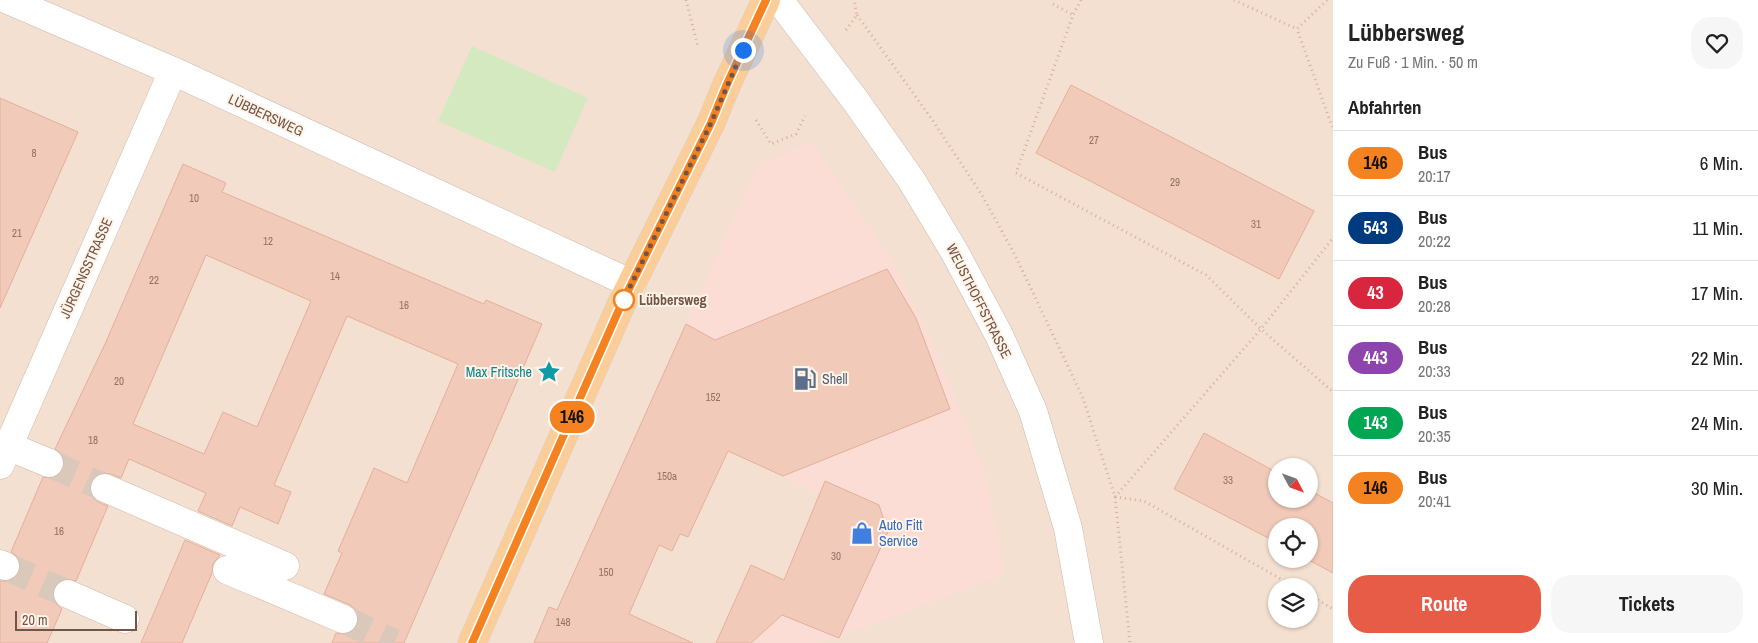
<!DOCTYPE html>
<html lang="de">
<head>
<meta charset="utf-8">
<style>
  :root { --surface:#fff; --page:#f6f6f6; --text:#222; --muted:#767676; --line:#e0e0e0; --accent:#e65c46 }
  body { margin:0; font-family:"Archivo Narrow",sans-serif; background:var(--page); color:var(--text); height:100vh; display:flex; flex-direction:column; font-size:19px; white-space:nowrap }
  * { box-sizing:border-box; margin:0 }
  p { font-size:16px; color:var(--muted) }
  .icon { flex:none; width:28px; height:28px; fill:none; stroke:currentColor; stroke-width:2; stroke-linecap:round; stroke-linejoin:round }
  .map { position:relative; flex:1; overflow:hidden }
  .side { display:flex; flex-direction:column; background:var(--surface); width:425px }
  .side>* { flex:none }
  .badge { padding:0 10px; border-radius:16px; font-size:18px; line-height:32px }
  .needle { width:32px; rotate:131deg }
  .controls { position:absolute; left:1268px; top:458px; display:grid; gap:10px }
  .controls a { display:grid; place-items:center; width:50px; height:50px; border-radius:50%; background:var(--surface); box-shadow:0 1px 4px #0004; font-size:25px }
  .scale { position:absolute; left:15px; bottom:12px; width:122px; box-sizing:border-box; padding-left:5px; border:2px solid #735448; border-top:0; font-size:14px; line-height:18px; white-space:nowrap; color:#735448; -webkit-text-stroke:4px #fff4e7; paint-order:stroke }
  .you { position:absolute; width:25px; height:25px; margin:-12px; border:4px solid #fff; border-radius:50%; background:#1a73e8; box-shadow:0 0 0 8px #1a73e833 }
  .map>.badge { position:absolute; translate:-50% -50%; box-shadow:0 0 0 2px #fff }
  h2 { padding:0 15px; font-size:19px; line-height:45px }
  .round { display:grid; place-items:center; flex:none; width:52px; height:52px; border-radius:20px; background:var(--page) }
  .headline { display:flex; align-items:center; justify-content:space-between; height:85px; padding:0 15px }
  h1 { font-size:24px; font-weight:700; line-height:38px }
  .cta { display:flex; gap:10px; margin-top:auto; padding:10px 15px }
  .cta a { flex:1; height:58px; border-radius:20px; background:var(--accent); color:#fff; font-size:20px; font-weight:700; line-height:58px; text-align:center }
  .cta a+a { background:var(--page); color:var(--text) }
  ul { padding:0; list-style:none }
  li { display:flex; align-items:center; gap:15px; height:65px; padding:0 15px; border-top:1px solid var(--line) }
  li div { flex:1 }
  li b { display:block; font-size:19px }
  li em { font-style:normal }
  li .badge { min-width:55px; font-weight:700; text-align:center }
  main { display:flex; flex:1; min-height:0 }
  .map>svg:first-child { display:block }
  .residential { fill:#f4e0d0; fill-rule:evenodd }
  .commercial { fill:#fcddd5 }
  .green { fill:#d4e9c0 }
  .building { fill:#f1cab9; stroke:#e4af99; fill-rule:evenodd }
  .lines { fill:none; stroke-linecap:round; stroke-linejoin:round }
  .minor-tunnel { stroke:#dac8bb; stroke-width:28; stroke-dasharray:28 14; stroke-linecap:butt }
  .minor-casing { stroke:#cfb8ab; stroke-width:29 }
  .major-casing { stroke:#d8cfcc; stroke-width:29 }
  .path { stroke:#d6ae9c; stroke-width:3; stroke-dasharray:1 4; stroke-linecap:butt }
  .minor { stroke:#fff; stroke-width:28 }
  .major { stroke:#fbce99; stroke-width:28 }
  .line-casing { stroke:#fff; stroke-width:11 }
  .line { stroke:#f58220; stroke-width:8 }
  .walk { stroke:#735448; stroke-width:5; stroke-dasharray:0 9 }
  .stop-dot { fill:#fff; stroke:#f58220; stroke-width:2.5 }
  .labels { text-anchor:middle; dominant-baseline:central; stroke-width:4; stroke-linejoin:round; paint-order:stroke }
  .number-label { font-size:11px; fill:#927264 }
  .street-label { font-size:14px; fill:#735448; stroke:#fff4e7 }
  .stop-label { font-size:14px; font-weight:bold; fill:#735448; stroke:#fff4e7; text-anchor:start }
  .culture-label { font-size:14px; fill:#0d838f; stroke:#fff4e7; text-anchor:end }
  .service-label { font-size:14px; fill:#4e5e75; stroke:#fff4e7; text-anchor:start }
  .shop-label { font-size:14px; fill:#366cbe; stroke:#fff4e7; text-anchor:start }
</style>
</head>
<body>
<main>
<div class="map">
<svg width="1333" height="643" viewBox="0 0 1333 643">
  <rect width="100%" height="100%" fill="#fcefe1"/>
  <path class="residential" d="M 0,0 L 1333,0 L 1333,643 L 0,643 ZM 1276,466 L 1309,466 L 1309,499 L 1276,499 ZM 1276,526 L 1309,526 L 1309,559 L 1276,559 ZM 1276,586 L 1309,586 L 1309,619 L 1276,619 Z"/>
  <path class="commercial" d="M 811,141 L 895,265 L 941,363 L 984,470 L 1005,574 L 890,618 L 816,643 L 756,643 L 784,580 L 819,493 L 728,451 L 655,395 L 757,166 Z"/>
  <path class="green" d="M 472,46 L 588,98 L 555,172 L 438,121 Z"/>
  <g class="building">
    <path d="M 1071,85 L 1314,211 L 1279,279 L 1036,153 Z"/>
    <path d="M 0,98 L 78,132 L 0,308 Z"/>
    <path d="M 183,164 L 226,183 L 222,192 L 484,304 L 486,300 L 542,324 L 404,643 L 332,643 L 336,633 L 345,634 L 353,631 L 358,625 L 358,617 L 356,610 L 350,605 L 324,594 L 342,553 L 338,551 L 374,468 L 407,483 L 458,364 L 347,316 L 274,485 L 291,492 L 278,524 L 240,507 L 232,526 L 198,511 L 206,493 L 129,459 L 121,478 L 111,474 L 103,473 L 96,475 L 91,481 L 89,489 L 92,497 L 98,502 L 108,506 L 76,581 L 66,579 L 58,582 L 54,587 L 53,596 L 56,604 L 62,609 L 47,643 L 0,643 L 0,581 L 8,581 L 15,578 L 20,571 L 20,564 L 18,557 L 11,552 L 43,477 L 52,478 L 58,476 L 63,469 L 64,460 L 62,454 L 55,449 L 105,344 ZM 206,255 L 311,301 L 257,427 L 223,412 L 204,454 L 133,424 Z"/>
    <path d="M 887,269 L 916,318 L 950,409 L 783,476 L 728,451 L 688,537 L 680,534 L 672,551 L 659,545 L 629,614 L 693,643 L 534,643 L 549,607 L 557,610 L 686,324 L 715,340 Z"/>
    <path d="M 1204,433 L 1276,472 L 1276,499 L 1309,499 L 1309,490 L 1333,503 L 1333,573 L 1307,559 L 1309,559 L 1309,526 L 1276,526 L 1276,542 L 1174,489 Z"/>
    <path d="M 825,481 L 879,505 L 888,532 L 839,638 L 782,615 L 751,643 L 716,643 L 751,565 L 784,580 Z"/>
    <path d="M 185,540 L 220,555 L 213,564 L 212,573 L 182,643 L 141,643 Z"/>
  </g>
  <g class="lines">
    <g class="minor-tunnel">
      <path d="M 49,463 L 105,488"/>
      <path d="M 5,566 L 68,594"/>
      <path d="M 343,619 L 394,643"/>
    </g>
    <defs>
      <g id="minor">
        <path d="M 8,0 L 173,71 L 632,284"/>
        <path d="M 779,0 L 855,100 L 912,181 L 954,251 L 999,335 L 1033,411 L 1068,528 L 1089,643"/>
        <path d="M 8,446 L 49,463"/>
        <path d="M 0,465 L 173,71"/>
        <path d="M 105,488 L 285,566"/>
        <path d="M 0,564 L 5,566"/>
        <path d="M 227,570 L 343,619"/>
        <path d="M 68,594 L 125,619"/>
      </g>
      <path id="major" d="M 472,643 L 621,305 L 711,123 L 727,84 L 766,0"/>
    </defs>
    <use href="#minor" class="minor-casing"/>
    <use href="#major" class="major-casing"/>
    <g class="path">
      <path d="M 686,0 L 698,47"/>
      <path d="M 1081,0 L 1073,15 L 1016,173 L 1206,275 L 1261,329 L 1333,392"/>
      <path d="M 1234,0 L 1297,29"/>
      <path d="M 1327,0 L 1297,29 L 1333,129"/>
      <path d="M 1053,4 L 1073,15"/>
      <path d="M 857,15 L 931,118 L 982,195 L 1016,257 L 1083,398 L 1115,497 L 1130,643"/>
      <path d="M 846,30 L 857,15 L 854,0"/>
      <path d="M 756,120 L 771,144 L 796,134 L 805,116"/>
      <path d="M 1115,497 L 1261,329 L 1333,238"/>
      <path d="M 1115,497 L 1144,501 L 1293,586"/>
      <path d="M 1309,595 L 1333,609"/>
    </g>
    <use href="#minor" class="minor"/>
    <use href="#major" class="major"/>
  </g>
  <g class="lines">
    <defs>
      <path id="line" d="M 472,643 L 621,305 L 711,123 L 727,84 L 766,0"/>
    </defs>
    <use href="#line" class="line-casing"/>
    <use href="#line" class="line"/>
    <path class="walk" d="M 624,300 L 621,305 L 711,123 L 743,50"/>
  </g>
  <defs>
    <symbol id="sight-bare" viewBox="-9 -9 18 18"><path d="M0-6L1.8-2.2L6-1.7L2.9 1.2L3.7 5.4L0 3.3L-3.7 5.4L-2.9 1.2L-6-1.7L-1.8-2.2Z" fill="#0f9aa8" stroke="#fff4e7" stroke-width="2.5" paint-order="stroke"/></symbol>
    <symbol id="fuel-bare" viewBox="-9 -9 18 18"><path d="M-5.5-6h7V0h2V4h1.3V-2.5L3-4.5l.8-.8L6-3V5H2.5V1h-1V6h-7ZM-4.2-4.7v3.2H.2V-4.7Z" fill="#5c6f8a" stroke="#fff4e7" stroke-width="2.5" paint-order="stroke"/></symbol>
    <symbol id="shop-bare" viewBox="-9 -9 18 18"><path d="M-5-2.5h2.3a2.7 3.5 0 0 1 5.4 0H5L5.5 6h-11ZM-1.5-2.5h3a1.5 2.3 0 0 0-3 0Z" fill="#3f7fe0" stroke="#fff4e7" stroke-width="2.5" paint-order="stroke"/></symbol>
  </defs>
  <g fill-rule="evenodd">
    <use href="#sight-bare" x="533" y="356" width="32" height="32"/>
    <use href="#fuel-bare" x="789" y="363" width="32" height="32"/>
    <use href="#shop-bare" x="846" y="517" width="32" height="32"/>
  </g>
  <circle class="stop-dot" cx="624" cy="300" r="10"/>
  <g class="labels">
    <g class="number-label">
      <text x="1094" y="140">27</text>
      <text x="34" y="153">8</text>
      <text x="1175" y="182">29</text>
      <text x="194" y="198">10</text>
      <text x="1256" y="224">31</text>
      <text x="17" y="233">21</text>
      <text x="268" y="241">12</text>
      <text x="335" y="276">14</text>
      <text x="154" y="280">22</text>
      <text x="404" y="305">16</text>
      <text x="119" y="381">20</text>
      <text x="713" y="397">152</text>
      <text x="93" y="440">18</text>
      <text x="667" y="476">150a</text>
      <text x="1228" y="480">33</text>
      <text x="59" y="531">16</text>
      <text x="836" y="556">30</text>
      <text x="606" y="572">150</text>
      <text x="563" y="622">148</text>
    </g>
    <g class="street-label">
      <text transform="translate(266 115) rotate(25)">LÜBBERSWEG</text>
      <text transform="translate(86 268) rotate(-66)">JÜRGENSSTRASSE</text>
      <text transform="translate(979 301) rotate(63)">WEUSTHOFFSTRASSE</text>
    </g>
    <g class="stop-label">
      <text x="639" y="300">Lübbersweg</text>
    </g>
    <g class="culture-label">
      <text x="532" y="372">Max Fritsche</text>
    </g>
    <g class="service-label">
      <text x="822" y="379">Shell</text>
    </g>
    <g class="shop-label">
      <text x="879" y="525">Auto Fitt<tspan x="879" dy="16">Service</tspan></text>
    </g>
  </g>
</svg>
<div class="controls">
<a><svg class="needle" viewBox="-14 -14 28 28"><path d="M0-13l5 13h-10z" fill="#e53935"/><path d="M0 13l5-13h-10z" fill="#767676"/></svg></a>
<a><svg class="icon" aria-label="locate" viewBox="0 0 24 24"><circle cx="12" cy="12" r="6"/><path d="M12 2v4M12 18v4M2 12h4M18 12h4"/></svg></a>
<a><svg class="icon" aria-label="layers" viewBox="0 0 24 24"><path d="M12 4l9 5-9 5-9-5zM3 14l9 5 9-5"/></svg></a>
</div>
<div class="scale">20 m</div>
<div class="you" style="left:743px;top:50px"></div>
<b class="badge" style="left:572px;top:417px;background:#f58220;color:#111">146</b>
</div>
<section class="side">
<div class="headline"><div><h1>Lübbersweg</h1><p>Zu Fuß · 1 Min. · 50 m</p></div><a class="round"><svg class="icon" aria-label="heart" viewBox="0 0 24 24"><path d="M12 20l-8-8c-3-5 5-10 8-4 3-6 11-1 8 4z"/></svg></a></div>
<h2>Abfahrten</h2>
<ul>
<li><span class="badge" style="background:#f58220;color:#111">146</span><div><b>Bus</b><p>20:17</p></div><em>6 Min.</em></li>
<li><span class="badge" style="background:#003b80;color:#fff">543</span><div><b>Bus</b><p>20:22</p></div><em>11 Min.</em></li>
<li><span class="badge" style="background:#d7263d;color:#fff">43</span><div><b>Bus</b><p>20:28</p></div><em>17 Min.</em></li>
<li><span class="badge" style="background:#8e44ad;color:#fff">443</span><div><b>Bus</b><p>20:33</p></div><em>22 Min.</em></li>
<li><span class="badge" style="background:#00a651;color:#fff">143</span><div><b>Bus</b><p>20:35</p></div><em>24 Min.</em></li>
<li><span class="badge" style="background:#f58220;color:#111">146</span><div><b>Bus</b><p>20:41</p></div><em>30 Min.</em></li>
</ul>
<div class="cta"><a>Route</a><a>Tickets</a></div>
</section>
</main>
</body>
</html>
